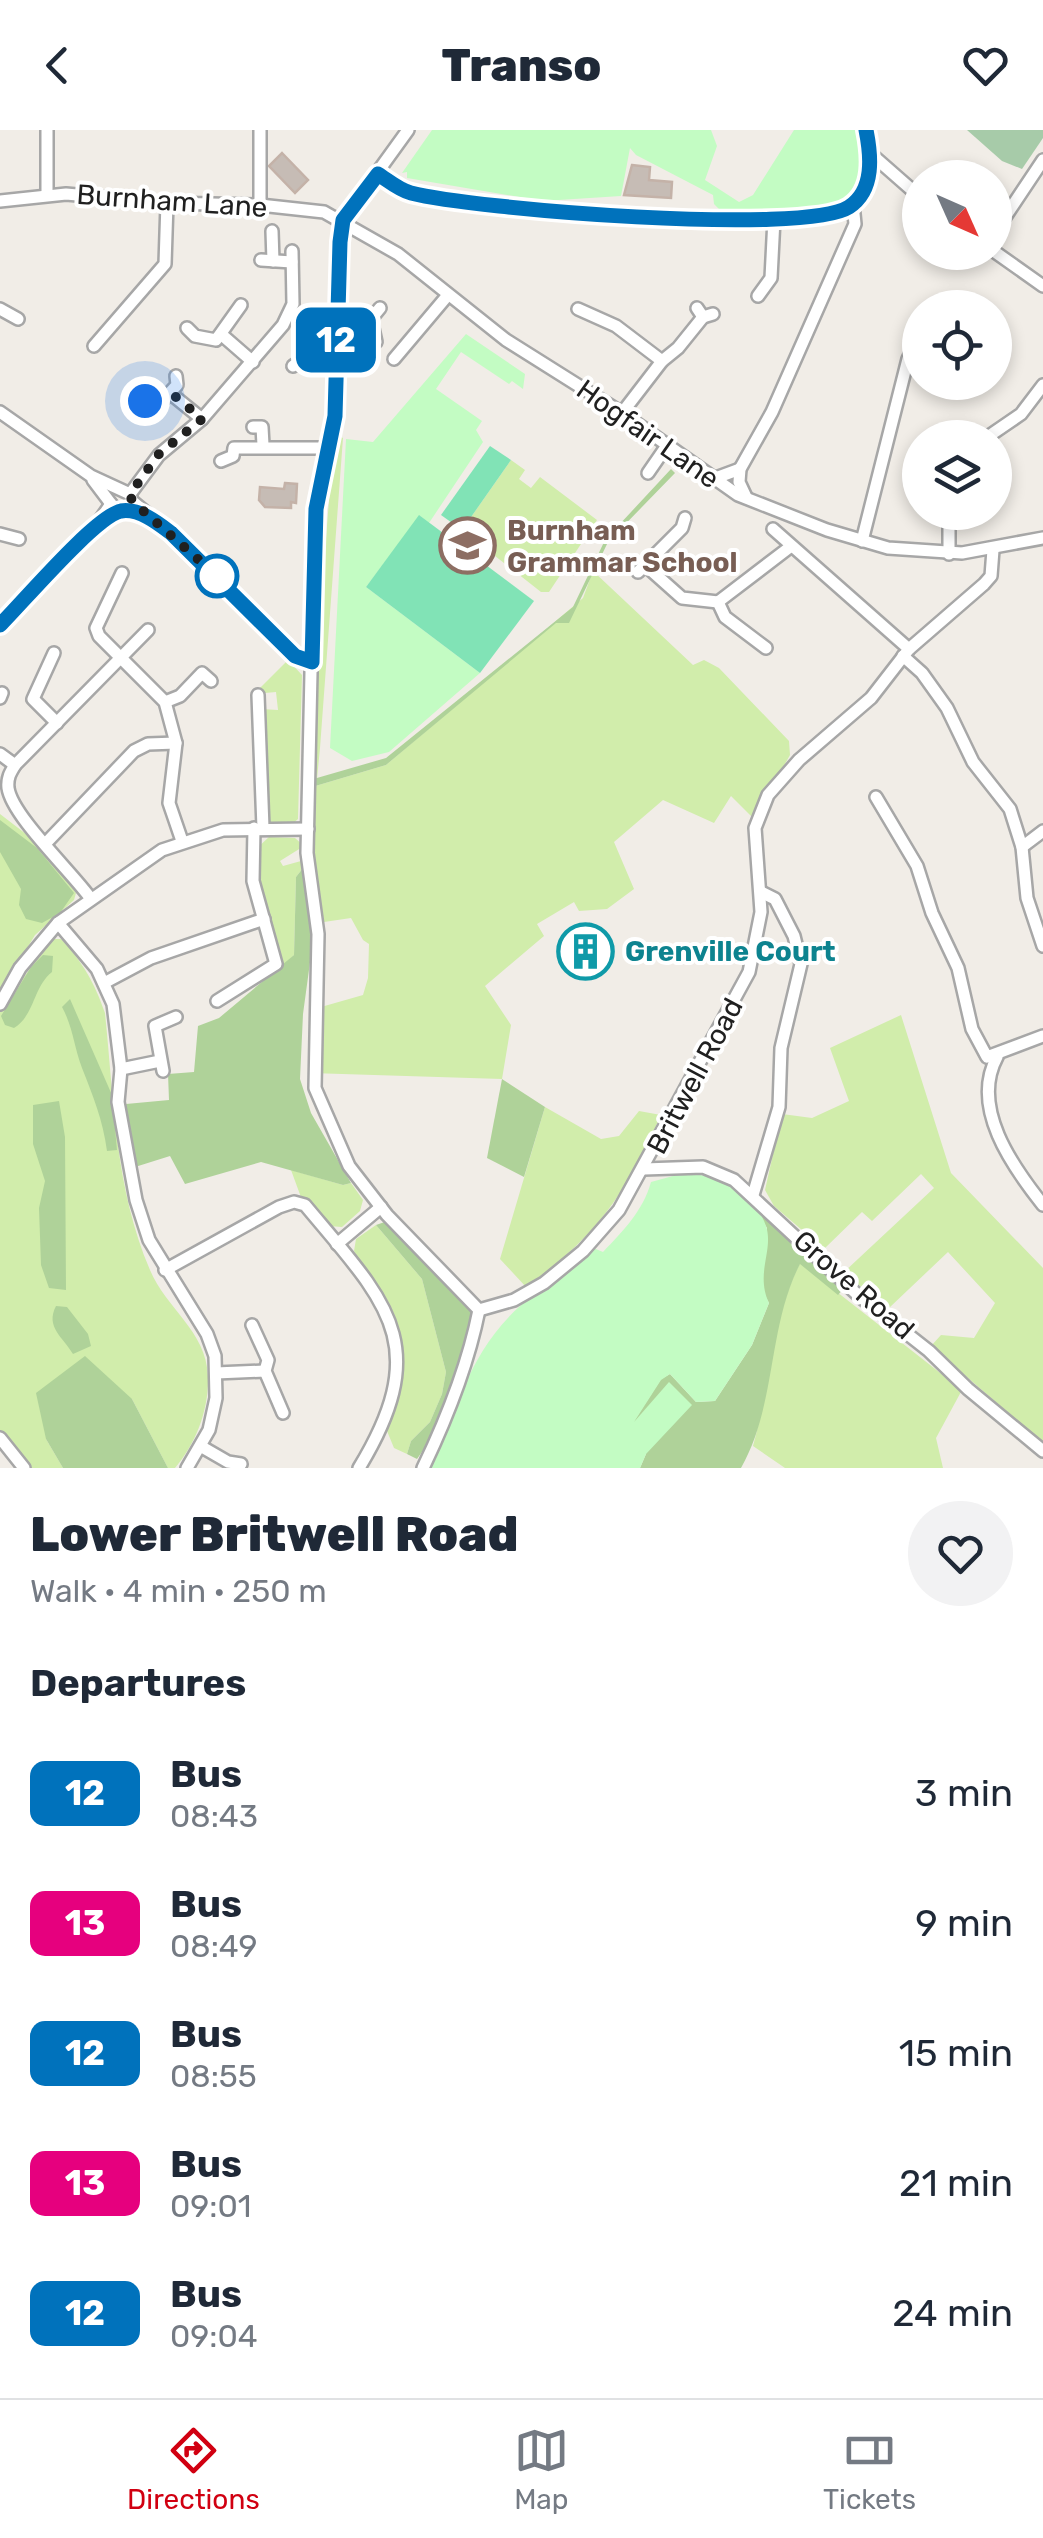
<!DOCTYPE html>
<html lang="en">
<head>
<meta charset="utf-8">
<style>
  :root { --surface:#fff; --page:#f2f2f3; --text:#1f2937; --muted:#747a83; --line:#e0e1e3; --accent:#d10011 }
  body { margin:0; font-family:Rubik,sans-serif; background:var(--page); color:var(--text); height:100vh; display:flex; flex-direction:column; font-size:38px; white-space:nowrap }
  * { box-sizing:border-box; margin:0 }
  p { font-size:32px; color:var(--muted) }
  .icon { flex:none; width:55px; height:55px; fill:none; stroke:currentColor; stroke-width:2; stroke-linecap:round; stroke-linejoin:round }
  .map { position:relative; height:1338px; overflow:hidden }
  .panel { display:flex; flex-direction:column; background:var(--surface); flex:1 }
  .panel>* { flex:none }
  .badge { padding:0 20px; border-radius:15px; font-size:35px; line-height:65px }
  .needle { width:65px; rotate:135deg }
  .tools { position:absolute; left:902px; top:30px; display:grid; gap:20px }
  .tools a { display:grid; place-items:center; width:110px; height:110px; border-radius:50%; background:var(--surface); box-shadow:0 5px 15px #0003; font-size:50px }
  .you { position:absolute; width:50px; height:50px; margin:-25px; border:8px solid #fff; border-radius:50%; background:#1a73e8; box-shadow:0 0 0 15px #1a73e833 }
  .map>.badge { position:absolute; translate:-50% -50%; box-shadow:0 0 0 5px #fff }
  h2 { padding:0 30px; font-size:38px; line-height:90px }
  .round { display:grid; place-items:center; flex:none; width:105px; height:105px; border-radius:52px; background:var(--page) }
  .overview { display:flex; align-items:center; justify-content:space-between; height:170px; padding:0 30px }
  h1 { font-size:48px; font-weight:800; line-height:75px }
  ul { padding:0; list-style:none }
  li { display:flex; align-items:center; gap:30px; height:130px; padding:0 30px }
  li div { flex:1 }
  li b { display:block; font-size:38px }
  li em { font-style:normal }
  li .badge { min-width:110px; font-weight:700; text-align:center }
  header { display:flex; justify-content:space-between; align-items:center; height:130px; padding:0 30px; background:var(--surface); font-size:45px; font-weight:800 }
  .tabs { display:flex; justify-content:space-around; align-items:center; height:140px; border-top:2px solid var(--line); background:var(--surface); font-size:28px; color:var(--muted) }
  .tabs a { display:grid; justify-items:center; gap:5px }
  .tabs .active { color:var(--accent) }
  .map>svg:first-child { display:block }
  .grass { fill:#d1edab }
  .forest { fill:#afd299 }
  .cemetery { fill:#a7cba9 }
  .park { fill:#c3fcc3 }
  .pitch { fill:#81e3b6 }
  .building { fill:#c6bcb5; stroke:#c4b2a8; stroke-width:2.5 }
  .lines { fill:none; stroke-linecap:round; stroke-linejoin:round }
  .minor-casing { stroke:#a7a7a7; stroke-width:16 }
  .minor { stroke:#fff; stroke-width:11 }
  .line-casing { stroke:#fff; stroke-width:22 }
  .line { stroke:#0072bc; stroke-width:15 }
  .walk { stroke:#202020; stroke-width:10; stroke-dasharray:0 18 }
  .stop-dot { fill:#fff; stroke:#0072bc; stroke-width:5 }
  .labels { text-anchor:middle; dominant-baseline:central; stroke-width:8; stroke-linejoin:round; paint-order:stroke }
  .street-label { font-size:28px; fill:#202020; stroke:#fff }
  .education-label { font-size:28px; font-weight:bold; fill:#785e54; stroke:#fff; text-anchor:start }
  .culture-label { font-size:28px; font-weight:bold; fill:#0d838f; stroke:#fff; text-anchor:start }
</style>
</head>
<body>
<header><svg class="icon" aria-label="back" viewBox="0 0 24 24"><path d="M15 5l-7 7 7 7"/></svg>Transo<svg class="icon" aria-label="heart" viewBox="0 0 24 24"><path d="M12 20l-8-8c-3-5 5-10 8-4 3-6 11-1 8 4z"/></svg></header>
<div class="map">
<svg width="1043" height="1338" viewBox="0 0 1043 1338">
  <rect width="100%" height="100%" fill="#f1ede7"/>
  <g class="grass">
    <path d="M 336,304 L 343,308 L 320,618 L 317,649 L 310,650 L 316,472 L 323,447 L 330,357 L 323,354 Z"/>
    <path d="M 511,330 L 525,340 L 519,349 L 531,358 L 540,347 L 597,390 L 549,462 L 541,462 L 462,400 Z"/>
    <path d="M 593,441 L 693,535 L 704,530 L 719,538 L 789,611 L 790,625 L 754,689 L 731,666 L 714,693 L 663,670 L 614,712 L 634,759 L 607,779 L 579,781 L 574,772 L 537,794 L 544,806 L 485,856 L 511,895 L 502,949 L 310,943 L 314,879 L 363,865 L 368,848 L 369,814 L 363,810 L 351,788 L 324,792 L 314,728 L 312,657 L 386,635 L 583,468 Z"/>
    <path d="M 288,530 L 302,545 L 298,689 L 290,696 L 271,695 L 266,688 L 261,579 L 278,580 L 276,562 L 265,563 L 265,570 L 261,567 L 260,558 Z"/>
    <path d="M 0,684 L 39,714 L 76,763 L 74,770 L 35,805 L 0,863 Z"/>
    <path d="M 269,707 L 295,708 L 304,716 L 280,731 L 283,736 L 301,731 L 303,738 L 296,747 L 294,825 L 279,840 L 255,749 L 255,720 Z"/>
    <path d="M 52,809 L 61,809 C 83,832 95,854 105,883 C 114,970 115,1058 150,1140 C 166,1179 206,1200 208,1246 C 209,1280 196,1313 175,1338 L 168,1338 L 132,1269 L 46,1309 L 63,1338 L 27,1338 L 0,1302 L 0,879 Z"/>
    <path d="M 901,885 L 951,1043 L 1043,1138 L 1043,1313 L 931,1216 L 941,1205 L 974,1208 L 995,1173 L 948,1122 L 889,1178 L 843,1143 L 934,1058 L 921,1044 L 872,1091 L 862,1082 L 824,1119 L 774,1076 L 765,1060 L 782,984 L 812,988 L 849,971 L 830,918 Z"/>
    <path d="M 545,977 L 601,1009 L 619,1006 L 639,981 L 661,985 C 623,1068 600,1101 527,1158 L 500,1129 Z"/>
    <path d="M 291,1040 L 343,1055 L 351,1053 L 363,1070 L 360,1081 L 342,1097 L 328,1096 L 302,1070 Z"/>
    <path d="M 376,1095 L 422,1149 L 446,1242 L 442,1264 L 430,1292 L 411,1311 L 407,1324 L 394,1318 L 387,1301 C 404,1250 413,1207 381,1160 C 372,1146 362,1136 354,1121 L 356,1109 Z"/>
    <path d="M 800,1133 L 962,1260 L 936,1308 L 943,1338 L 785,1338 L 753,1316 C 770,1256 772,1188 800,1133 Z"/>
  </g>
  <g class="forest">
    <path d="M 671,339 L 675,343 L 608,412 L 569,493 L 556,493 L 386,635 L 312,657 L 310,650 L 386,628 L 573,477 L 605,410 Z"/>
    <path d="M 0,690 L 37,718 L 74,763 L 60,783 L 42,793 L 26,789 L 19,775 L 21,759 L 0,722 Z"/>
    <path d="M 303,738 L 314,803 L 303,884 L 300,949 L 311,983 L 351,1053 L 343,1055 L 261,1032 L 185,1054 L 170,1026 L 135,1037 L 126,974 L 169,970 L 168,944 L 194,942 L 198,896 L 219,888 L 294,825 L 296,747 Z"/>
    <path d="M 43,825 L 53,826 L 52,842 C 33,857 35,885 14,898 L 5,895 L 1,886 L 31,837 Z"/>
    <path d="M 70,869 L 112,965 L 117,1020 L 107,1021 C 103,990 93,966 82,938 C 74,917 73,897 62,877 Z"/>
    <path d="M 502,949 L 545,977 L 524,1047 L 487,1028 Z"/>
    <path d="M 59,971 L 65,1007 L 66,1160 L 49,1158 L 41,1135 L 39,1078 L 45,1051 L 33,1014 L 33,975 Z"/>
    <path d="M 747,1066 L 845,1157 L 838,1165 L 800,1134 C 767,1198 777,1275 741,1338 L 640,1338 L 646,1324 L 628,1300 L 661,1249 L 670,1244 L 696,1272 L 715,1271 L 752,1215 L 769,1173 L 760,1156 L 767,1098 Z"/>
    <path d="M 399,1087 L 458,1149 L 475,1179 L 438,1299 L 417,1329 L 407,1324 L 411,1311 L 430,1292 L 442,1264 L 446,1242 L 422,1149 L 376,1095 Z"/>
    <path d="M 56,1176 L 67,1177 L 88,1204 L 91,1216 L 73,1224 C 63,1207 45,1197 56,1176 Z"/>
    <path d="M 85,1226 L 132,1269 L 168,1338 L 63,1338 L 46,1309 L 36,1263 Z"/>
  </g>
  <path class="cemetery" d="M 967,0 L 1043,0 L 1043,8 L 1022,39 L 1002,31 Z"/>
  <g class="park">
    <path d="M 432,0 L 711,0 L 717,16 L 705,50 L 739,72 L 753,65 L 794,0 L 859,0 C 867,57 860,71 802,80 C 776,84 749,85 723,83 L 714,74 L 713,65 L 636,25 L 630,18 L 621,66 L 543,71 L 407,48 L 407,42 L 402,43 Z"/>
    <path d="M 466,204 L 525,244 L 523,259 L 512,251 L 509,254 L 461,222 L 436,259 L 482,291 L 476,300 L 483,312 L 429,393 L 420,386 L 366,457 L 480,543 L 389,622 L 352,631 L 330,618 L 346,309 L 373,312 Z"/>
    <path d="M 684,1043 C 717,1044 755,1063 766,1096 C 774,1120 755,1143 769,1173 L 752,1215 L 715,1271 L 696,1272 L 670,1244 L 661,1250 L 634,1292 L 669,1252 L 692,1275 L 646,1324 L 640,1338 L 429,1338 C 458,1279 468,1223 520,1176 C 543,1155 574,1145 591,1117 L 603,1122 C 623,1101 643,1081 651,1052 Z"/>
  </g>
  <g class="pitch">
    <path d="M 490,316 L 511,330 L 462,400 L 441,385 Z"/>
    <path d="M 419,385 L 534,471 L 480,543 L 366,457 Z"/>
  </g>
  <g class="building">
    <path d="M 282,23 L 308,50 L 295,63 L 269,36 Z"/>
    <path d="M 632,35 L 650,37 L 649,50 L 672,52 L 671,68 L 624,65 Z"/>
    <path d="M 285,353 L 297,354 L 296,373 L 291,372 L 291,378 L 265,377 L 259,370 L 260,357 L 284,359 Z"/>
    <path d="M 589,794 L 608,828 L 581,841 L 578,836 L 575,838 L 561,812 Z"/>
  </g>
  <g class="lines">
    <defs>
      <g id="minor">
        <path d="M 260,0 L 260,75"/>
        <path d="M 408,0 L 343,90 L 339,112 L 335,287 L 317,368 L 314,408 L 307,723 L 318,804 L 315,958 L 349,1036 L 387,1085 L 479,1180"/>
        <path d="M 871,24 L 920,67"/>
        <path d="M 378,44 C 389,51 399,60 411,63 C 472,79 805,106 849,77 C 875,60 871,26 866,0"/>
        <path d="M 47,64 L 47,0"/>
        <path d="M 0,71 L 66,64 L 167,73 L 260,75 L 324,82 L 398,124 L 506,210 L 622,283 L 738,365 L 827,400 L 888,418 L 962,423 L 1043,408"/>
        <path d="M 272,101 L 273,131"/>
        <path d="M 995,102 L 1043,30"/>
        <path d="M 995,122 L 1043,156"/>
        <path d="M 261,130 L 292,132"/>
        <path d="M 758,166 L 771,148 L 774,89"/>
        <path d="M 697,178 L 703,187 L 713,184"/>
        <path d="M 0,179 L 18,189"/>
        <path d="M 578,179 L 616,196 L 662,231 L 622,283"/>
        <path d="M 337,182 L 371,189"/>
        <path d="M 187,198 L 195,206 L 216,210 L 241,175"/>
        <path d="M 222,205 L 253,232"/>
        <path d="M 376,212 L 371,189 L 380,178"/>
        <path d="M 94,216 L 165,134 L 167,73"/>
        <path d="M 308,226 L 336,228"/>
        <path d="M 394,229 L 448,165"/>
        <path d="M 662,231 L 678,218 L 703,187"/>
        <path d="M 293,236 L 308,226 L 308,217"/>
        <path d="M 170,263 L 202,289"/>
        <path d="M 134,264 L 145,271 L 164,269 L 177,255 L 176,246"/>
        <path d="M 0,282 L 91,346 L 130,364"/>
        <path d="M 253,297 L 262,297 L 263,315"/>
        <path d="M 986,308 L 1021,284 L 1043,255"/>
        <path d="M 221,331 L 233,326 L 234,318 L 330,318"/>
        <path d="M 648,343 L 668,314"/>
        <path d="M 713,349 L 740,339"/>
        <path d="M 93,350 L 115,379 L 144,386"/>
        <path d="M 130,364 L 159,325 L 202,289 L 283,195 L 293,174 L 292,121"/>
        <path d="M 130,364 L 132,371 L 190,419 L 295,526 L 312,533"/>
        <path d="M 746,367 L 739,352 L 740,339 L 772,282 L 855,94 L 853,74"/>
        <path d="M 949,382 L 949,424"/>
        <path d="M 773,399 L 909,519"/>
        <path d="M 0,404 L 19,409"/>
        <path d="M 862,411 L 908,229 L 920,203"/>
        <path d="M 645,435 L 682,468 L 718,472 L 790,417"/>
        <path d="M 638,442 L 682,398 L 685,388"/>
        <path d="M 122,443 L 96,498 L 99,506 L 165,572 L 176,613 L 169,673 L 182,711"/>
        <path d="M 718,472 L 725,487 L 766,518"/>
        <path d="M 0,495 L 95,397 L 111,374"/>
        <path d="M 54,523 L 33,569 L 57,593"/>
        <path d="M 903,526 L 922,543 L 947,578 L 973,632 L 1010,679 L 1022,717 L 1027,768 L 1043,816"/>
        <path d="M 258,565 L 263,698"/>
        <path d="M 0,568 L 2,563"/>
        <path d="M 165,572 L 180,566 L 202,543 L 211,551"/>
        <path d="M 0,624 L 15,635"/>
        <path d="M 876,667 L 917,736 L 932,783 L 958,838 L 972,899 L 987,927 L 1043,906"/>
        <path d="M 46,713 L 134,621 L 148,614 L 176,613"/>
        <path d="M 1022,717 L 1043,701"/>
        <path d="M 91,769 C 71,741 12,686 8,658 C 7,648 10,643 15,635 L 148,500"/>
        <path d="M 58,793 L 97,839 L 113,874 L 121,939 L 118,972 L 136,1070 L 149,1110 L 207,1204 L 215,1226 L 216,1268 L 209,1300 L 187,1338"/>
        <path d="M 104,853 L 151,828 L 264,789"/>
        <path d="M 217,871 L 276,834 L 253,751 L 254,698"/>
        <path d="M 0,874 L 20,838 L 58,793 L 162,720 L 223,700 L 308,699"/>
        <path d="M 997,927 C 970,977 1012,1036 1043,1075"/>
        <path d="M 121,939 L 160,931"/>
        <path d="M 163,941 L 155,896 L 176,887"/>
        <path d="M 644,1039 L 703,1037 L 734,1050 L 859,1166 L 929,1221 L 968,1259 L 1043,1321"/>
        <path d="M 753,1065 L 779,977 L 781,918 L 801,834 L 794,806 L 775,769 L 761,762"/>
        <path d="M 337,1114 L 381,1077"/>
        <path d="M 165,1140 L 279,1077 L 294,1072 L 305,1075 C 385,1171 435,1213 359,1338"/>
        <path d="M 479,1180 L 514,1170 L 544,1153 L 583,1121 L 619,1080 L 749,842 L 761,782 L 755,698 L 768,665 L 799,630 L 871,568 L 909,519 L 984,454 L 991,446 L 993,420"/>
        <path d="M 252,1195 L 268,1230 L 265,1241 L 283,1283"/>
        <path d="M 216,1243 L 265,1241"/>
        <path d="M 0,1308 L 24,1338"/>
        <path d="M 202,1317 L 228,1332 L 241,1334"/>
        <path d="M 423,1338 C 447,1288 468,1235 479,1180"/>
      </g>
    </defs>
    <use href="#minor" class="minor-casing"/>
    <use href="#minor" class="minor"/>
  </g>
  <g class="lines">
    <defs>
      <path id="line" d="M 0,495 C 23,472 96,386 121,381 C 139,378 158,393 171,403 L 295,526 L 312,532 L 316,379 L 335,286 L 340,112 L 343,90 L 378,44 C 389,51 399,60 411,63 C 473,79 804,106 849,77 C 875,60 871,25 866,0"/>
    </defs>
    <use href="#line" class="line-casing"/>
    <use href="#line" class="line"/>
    <path class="walk" d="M 145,271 L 164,269 L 170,262 L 202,289 L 159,324 L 130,364 L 132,371 L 217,446"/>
  </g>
  <defs>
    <symbol id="school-ring" viewBox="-11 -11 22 22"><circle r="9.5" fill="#fff" stroke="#8d6e63" stroke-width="1.5"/><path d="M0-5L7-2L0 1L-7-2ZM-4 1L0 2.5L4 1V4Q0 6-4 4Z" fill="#8d6e63"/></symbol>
    <symbol id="building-ring" viewBox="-11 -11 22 22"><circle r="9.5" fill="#fff" stroke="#0f9aa8" stroke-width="1.5"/><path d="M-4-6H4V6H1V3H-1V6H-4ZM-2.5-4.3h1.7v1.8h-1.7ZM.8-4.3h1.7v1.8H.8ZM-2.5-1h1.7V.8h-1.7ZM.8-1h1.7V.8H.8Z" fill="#0f9aa8"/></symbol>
  </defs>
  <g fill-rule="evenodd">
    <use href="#school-ring" x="436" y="384" width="63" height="63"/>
    <use href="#building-ring" x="554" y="790" width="63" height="63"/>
  </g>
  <circle class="stop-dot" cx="217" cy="446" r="20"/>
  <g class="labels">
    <g class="street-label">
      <text transform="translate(172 71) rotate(4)">Burnham Lane</text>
      <text transform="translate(648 304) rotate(35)">Hogfair Lane</text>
      <text transform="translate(695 946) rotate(-62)">Britwell Road</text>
      <text transform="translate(854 1155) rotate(41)">Grove Road</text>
    </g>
    <g class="education-label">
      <text x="507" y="400">Burnham<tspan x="507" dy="32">Grammar School</tspan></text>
    </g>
    <g class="culture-label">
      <text x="625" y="821">Grenville Court</text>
    </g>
  </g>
</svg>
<div class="tools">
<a><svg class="needle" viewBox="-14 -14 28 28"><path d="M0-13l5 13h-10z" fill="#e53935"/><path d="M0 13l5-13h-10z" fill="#747a83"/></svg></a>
<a><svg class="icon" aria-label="locate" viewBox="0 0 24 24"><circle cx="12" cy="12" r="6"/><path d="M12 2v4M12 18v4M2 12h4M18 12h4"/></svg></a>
<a><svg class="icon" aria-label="layers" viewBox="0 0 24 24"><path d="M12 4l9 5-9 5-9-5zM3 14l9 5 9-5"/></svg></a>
</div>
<div class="you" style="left:145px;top:271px"></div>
<b class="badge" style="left:336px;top:210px;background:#0072bc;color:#fff">12</b>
</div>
<section class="panel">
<div class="overview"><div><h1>Lower Britwell Road</h1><p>Walk · 4 min · 250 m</p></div><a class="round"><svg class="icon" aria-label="heart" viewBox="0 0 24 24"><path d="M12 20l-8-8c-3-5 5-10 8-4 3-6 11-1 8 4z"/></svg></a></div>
<h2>Departures</h2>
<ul>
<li><span class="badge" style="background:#0072bc;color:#fff">12</span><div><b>Bus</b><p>08:43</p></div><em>3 min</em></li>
<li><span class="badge" style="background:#e6007e;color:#fff">13</span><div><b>Bus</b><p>08:49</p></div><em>9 min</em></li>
<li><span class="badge" style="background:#0072bc;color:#fff">12</span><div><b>Bus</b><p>08:55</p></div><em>15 min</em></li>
<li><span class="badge" style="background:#e6007e;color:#fff">13</span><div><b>Bus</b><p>09:01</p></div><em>21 min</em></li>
<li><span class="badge" style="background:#0072bc;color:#fff">12</span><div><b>Bus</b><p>09:04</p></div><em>24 min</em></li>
</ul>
</section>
<nav class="tabs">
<a class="active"><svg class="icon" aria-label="directions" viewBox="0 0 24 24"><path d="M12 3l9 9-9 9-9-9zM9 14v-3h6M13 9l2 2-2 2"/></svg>Directions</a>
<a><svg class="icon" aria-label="map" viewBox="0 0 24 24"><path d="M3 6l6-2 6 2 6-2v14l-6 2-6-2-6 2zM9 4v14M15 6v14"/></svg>Map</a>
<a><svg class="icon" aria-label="tickets" viewBox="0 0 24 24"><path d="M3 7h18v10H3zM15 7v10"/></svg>Tickets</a>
</nav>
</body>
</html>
